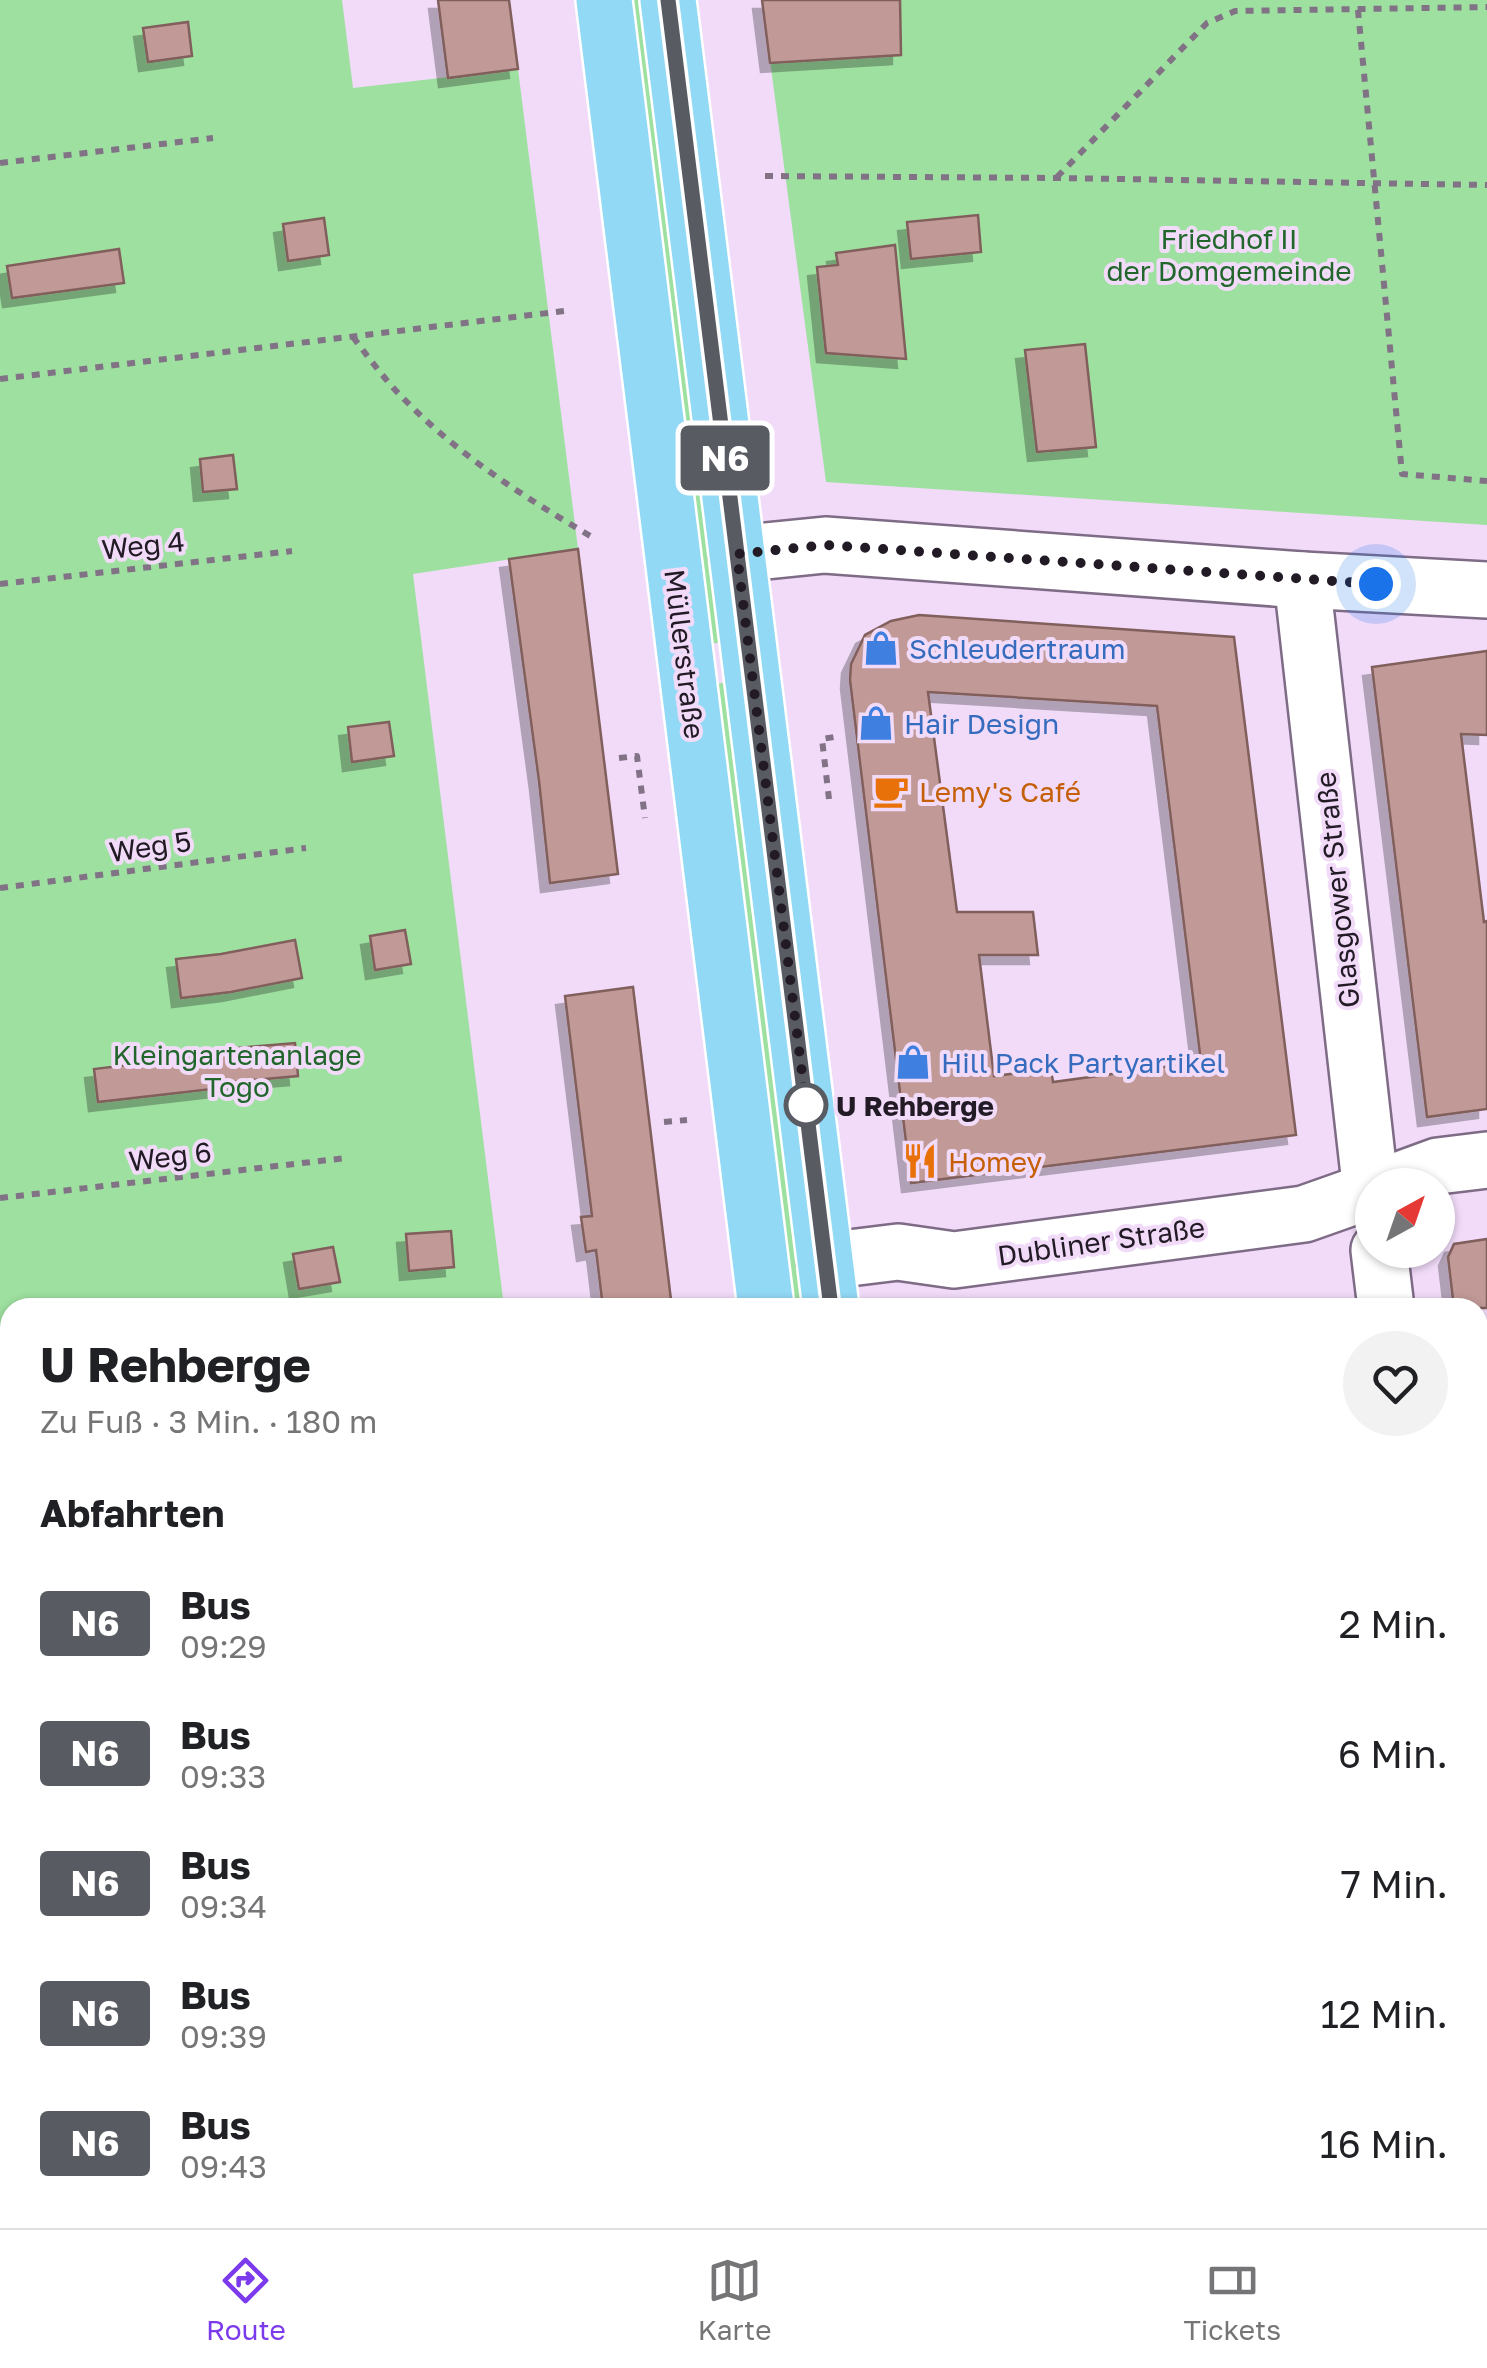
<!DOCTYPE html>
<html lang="de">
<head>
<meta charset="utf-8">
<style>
  :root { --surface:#fff; --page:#f2f2f2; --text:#202124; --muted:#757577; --line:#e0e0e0; --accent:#7c3aed }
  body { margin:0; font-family:"Golos Text",sans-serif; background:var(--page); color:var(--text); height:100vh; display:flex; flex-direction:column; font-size:38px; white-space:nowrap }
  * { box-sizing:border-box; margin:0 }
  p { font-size:32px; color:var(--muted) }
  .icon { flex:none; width:55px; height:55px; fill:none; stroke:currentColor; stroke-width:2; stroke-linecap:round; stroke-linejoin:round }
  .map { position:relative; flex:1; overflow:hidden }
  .sheet { position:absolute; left:0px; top:1298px; width:1488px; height:932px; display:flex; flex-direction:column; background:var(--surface); border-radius:30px 30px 0 0; box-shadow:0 2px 8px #0004 }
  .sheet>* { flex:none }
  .badge { padding:0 20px; border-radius:8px; font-size:35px; line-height:65px }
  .needle { width:65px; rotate:40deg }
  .buttons { position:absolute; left:1355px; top:1168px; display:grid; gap:20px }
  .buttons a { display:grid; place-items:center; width:100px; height:100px; border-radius:50%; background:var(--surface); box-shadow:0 2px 8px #0004; font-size:50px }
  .you { position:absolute; width:50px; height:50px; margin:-25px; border:8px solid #fff; border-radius:50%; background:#1a73e8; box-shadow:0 0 0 15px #1a73e833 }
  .map>.badge { position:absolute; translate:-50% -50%; box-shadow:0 0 0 5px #fff }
  h2 { padding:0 40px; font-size:38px; line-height:90px }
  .round { display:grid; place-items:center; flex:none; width:105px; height:105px; border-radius:52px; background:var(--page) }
  .summary { display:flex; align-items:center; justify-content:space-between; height:170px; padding:0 40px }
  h1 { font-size:48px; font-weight:700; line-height:75px }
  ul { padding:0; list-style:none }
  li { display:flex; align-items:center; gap:30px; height:130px; padding:0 40px }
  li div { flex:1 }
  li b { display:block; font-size:38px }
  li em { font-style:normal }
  li .badge { min-width:110px; font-weight:700; text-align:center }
  .tabs { display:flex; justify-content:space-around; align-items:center; height:140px; border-top:2px solid var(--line); background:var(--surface); font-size:28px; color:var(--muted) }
  .tabs a { display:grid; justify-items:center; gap:5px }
  .tabs .current { color:var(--accent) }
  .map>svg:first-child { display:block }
  .green { fill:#9ee0a0 }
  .building { fill:#c19a97; stroke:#815e5b; stroke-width:2.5; fill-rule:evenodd; filter:url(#shadow) }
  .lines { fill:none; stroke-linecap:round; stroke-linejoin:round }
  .street-casing { stroke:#7e6b86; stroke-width:60 }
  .primary-casing { stroke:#fff; stroke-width:60 }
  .path { stroke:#817286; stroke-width:6; stroke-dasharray:8 8; stroke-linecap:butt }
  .street { stroke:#fff; stroke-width:55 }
  .primary { stroke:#92d9f5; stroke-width:55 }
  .line-casing { stroke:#fff; stroke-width:22 }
  .line { stroke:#595b62; stroke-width:15 }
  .walk { stroke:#221a25; stroke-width:10; stroke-dasharray:0 18 }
  .stop-dot { fill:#fff; stroke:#595b62; stroke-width:5 }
  .labels { text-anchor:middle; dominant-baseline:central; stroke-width:8; stroke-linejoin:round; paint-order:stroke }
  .park-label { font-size:28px; fill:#21662a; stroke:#f1dbf9 }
  .street-label { font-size:28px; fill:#221a25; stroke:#f1dbf9 }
  .shop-label { font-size:28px; fill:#366cbe; stroke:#f1dbf9; text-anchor:start }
  .food-label { font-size:28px; fill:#c56008; stroke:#f1dbf9; text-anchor:start }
  .stop-label { font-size:28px; font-weight:bold; fill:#221a25; stroke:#f1dbf9; text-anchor:start }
</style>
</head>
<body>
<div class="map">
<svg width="1487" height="2228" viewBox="0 0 1487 2228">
  <defs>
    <filter id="shadow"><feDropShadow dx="-9" dy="9" stdDeviation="0" flood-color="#0004"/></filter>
  </defs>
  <rect width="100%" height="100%" fill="#f1dbf9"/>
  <g class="green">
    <path d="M 0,0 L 342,0 L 353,88 L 518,69 L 578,549 L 413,574 L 504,1307 L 10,1308 L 10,1854 L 0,1855 Z"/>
    <path d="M 627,0 L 646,0 L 726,642 L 708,644 Z"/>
    <path d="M 762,0 L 1487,0 L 1487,525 L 826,482 Z"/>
    <path d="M 731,682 L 810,1307 L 789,1307 L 714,684 Z"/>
  </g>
  <g class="building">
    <path d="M 438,0 L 509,0 L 518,69 L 448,78 Z"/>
    <path d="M 762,0 L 900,0 L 901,55 L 770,63 Z"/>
    <path d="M 188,22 L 192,56 L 148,62 L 143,28 Z"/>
    <path d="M 978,215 L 981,252 L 911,259 L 907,222 Z"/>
    <path d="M 324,218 L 329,255 L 288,261 L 283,224 Z"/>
    <path d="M 895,245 L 906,359 L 826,353 L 817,267 L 838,265 L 836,253 Z"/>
    <path d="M 119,249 L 124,283 L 12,298 L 7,266 Z"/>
    <path d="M 1085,344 L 1096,447 L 1037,452 L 1025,350 Z"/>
    <path d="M 233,455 L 237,489 L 203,492 L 200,459 Z"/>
    <path d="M 578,549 L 618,874 L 550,883 L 539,781 L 509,559 Z"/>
    <path d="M 919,615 L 1234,637 L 1296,1135 L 911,1183 L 850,680 L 851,664 L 865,635 L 891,621 ZM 928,692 L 1157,706 L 1201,1062 L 1053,1082 L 1051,1069 L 994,1076 L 979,955 L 1038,955 L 1033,912 L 957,912 Z"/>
    <path d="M 1487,651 L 1487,735 L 1461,734 L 1484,922 L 1487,921 L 1487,1109 L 1427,1117 L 1372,667 Z"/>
    <path d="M 389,722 L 394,756 L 352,762 L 348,727 Z"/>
    <path d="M 405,930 L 411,964 L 375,970 L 370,936 Z"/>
    <path d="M 295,940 L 302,978 L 231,992 L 181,998 L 176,959 L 221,954 Z"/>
    <path d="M 633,987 L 662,1226 L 672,1308 L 603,1308 L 596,1250 L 586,1252 L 581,1217 L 592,1216 L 565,996 Z"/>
    <path d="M 295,1043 L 298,1076 L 220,1083 L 221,1088 L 98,1102 L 94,1069 L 179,1059 L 178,1053 Z"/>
    <path d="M 451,1231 L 454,1267 L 409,1271 L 406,1234 Z"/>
    <path d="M 1487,1239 L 1487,1308 L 1454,1308 L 1448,1257 L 1454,1244 Z"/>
    <path d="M 333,1247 L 340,1282 L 299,1289 L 293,1254 Z"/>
  </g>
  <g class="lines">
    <defs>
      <g id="street">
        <path d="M 737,554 L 825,545 L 1302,580 L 1487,590"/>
        <path d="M 1302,580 L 1372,1201"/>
        <path d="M 1386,1185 L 1438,1166 L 1487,1160"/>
        <path d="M 1379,1250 L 1386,1308"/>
        <path d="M 825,1261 L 898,1252 L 954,1260 L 1304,1214 L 1372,1190"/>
        <path d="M 1478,1997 L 1487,2075"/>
        <path d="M 0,2196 L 10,2195"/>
      </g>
      <g id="primary">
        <path d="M 604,0 L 766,1308"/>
        <path d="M 668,0 L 831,1308"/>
        <path d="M 881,2220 L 882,2228"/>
        <path d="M 944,2220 L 945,2228"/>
      </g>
    </defs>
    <use href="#street" class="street-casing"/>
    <use href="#primary" class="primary-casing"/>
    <g class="path">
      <path d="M 1358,10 L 1402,474 L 1487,481"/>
      <path d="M 0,163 L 213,138"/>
      <path d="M 765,176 L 1057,178 L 1487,185"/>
      <path d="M 1057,177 L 1207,23 L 1235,11 L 1487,7"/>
      <path d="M 353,337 C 369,358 385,380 403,398 C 458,455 524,497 592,537"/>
      <path d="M 0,379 L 564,311"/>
      <path d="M 0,584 L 292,551"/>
      <path d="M 619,758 L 637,756 L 645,818"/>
      <path d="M 829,799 L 822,739 L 834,737"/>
      <path d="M 0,888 L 306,848"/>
      <path d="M 664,1122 L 687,1120"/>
      <path d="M 0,1198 L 346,1158"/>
      <path d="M 0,1507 L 10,1506"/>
      <path d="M 0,1817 L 10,1816"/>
    </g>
    <use href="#street" class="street"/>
    <use href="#primary" class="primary"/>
  </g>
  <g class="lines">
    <defs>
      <path id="line" d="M 668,0 L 831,1308"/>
    </defs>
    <use href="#line" class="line-casing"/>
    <use href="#line" class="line"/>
    <path class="walk" d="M 806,1105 L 737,554 L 826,545 L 1376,584"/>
  </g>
  <defs>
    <symbol id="shop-bare" viewBox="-9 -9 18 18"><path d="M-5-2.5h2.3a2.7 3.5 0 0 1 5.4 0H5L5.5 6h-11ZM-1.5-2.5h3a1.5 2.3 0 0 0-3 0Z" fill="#3f7fe0" stroke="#f1dbf9" stroke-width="2.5" paint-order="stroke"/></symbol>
    <symbol id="cafe-bare" viewBox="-9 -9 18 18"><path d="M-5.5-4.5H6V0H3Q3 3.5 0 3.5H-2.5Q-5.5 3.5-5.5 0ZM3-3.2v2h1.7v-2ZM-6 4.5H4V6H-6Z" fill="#e8710a" stroke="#f1dbf9" stroke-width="2.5" paint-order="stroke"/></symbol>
    <symbol id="restaurant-bare" viewBox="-9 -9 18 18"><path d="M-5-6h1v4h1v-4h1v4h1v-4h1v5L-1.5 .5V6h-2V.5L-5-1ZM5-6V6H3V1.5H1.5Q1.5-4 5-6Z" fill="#e8710a" stroke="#f1dbf9" stroke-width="2.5" paint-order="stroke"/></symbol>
  </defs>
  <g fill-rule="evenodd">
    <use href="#shop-bare" x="856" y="623" width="50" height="50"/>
    <use href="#shop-bare" x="851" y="698" width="50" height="50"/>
    <use href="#cafe-bare" x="866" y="766" width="50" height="50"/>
    <use href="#shop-bare" x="888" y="1037" width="50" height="50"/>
    <use href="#restaurant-bare" x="895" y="1136" width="50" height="50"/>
  </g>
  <circle class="stop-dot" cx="806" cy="1105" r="20"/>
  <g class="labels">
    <g class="park-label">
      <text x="1229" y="238">Friedhof II<tspan x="1229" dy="32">der Domgemeinde</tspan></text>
      <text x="237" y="1054">Kleingartenanlage<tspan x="237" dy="32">Togo</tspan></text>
    </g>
    <g class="street-label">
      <text transform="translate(143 545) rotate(-6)">Weg 4</text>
      <text transform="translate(685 654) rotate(83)">Müllerstraße</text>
      <text transform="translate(150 846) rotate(-8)">Weg 5</text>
      <text transform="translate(1337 890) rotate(-96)">Glasgower Straße</text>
      <text transform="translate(170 1156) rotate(-7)">Weg 6</text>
      <text transform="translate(1101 1241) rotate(-8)">Dubliner Straße</text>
    </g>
    <g class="shop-label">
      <text x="909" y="648">Schleudertraum</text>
      <text x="904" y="723">Hair Design</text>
      <text x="941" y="1062">Hill Pack Partyartikel</text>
    </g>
    <g class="food-label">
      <text x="919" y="791">Lemy's Café</text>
      <text x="948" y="1161">Homey</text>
    </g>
    <g class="stop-label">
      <text x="836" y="1105">U Rehberge</text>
    </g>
  </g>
</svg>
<div class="buttons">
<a><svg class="needle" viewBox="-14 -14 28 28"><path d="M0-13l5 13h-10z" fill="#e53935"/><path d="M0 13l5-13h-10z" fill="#757577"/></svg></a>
</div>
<div class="you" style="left:1376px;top:584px"></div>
<b class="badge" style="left:725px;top:458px;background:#595b62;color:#fff">N6</b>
<section class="sheet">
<div class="summary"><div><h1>U Rehberge</h1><p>Zu Fuß · 3 Min. · 180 m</p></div><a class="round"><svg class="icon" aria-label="heart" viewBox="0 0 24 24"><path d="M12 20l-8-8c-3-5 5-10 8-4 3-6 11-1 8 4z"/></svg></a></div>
<h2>Abfahrten</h2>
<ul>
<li><span class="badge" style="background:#595b62;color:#fff">N6</span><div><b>Bus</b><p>09:29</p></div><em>2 Min.</em></li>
<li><span class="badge" style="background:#595b62;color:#fff">N6</span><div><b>Bus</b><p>09:33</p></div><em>6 Min.</em></li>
<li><span class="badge" style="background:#595b62;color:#fff">N6</span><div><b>Bus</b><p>09:34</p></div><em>7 Min.</em></li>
<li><span class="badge" style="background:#595b62;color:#fff">N6</span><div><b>Bus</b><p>09:39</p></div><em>12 Min.</em></li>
<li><span class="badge" style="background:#595b62;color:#fff">N6</span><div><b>Bus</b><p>09:43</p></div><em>16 Min.</em></li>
</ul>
</section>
</div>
<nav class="tabs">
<a class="current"><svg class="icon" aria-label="directions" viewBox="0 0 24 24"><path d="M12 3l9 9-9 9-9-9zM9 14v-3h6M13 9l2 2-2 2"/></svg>Route</a>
<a><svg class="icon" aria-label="map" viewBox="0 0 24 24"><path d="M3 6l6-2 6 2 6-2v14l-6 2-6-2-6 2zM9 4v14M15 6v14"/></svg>Karte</a>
<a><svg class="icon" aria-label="tickets" viewBox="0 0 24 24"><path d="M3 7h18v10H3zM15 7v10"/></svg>Tickets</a>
</nav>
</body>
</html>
